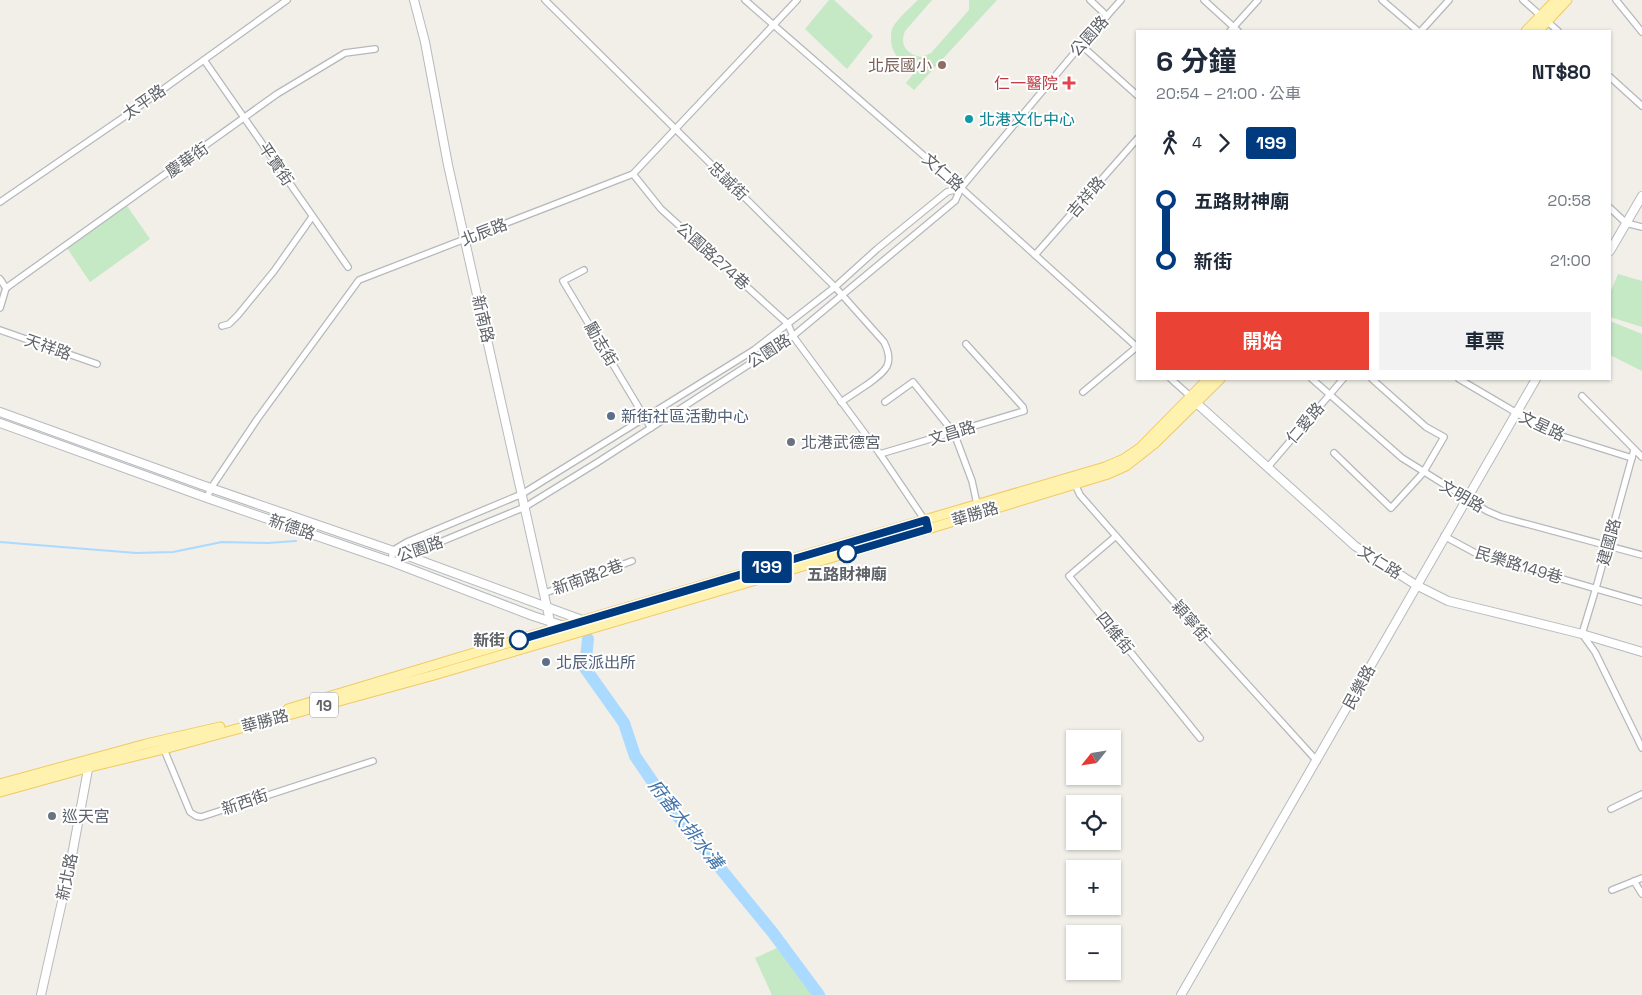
<!DOCTYPE html>
<html lang="zh-TW">
<head>
<meta charset="utf-8">
<style>
  :root { --surface:#fff; --page:#f2f2f3; --text:#1f2937; --muted:#747a83; --accent:#ea4335 }
  body { margin:0; font-family:"Space Grotesk","Noto Sans TC",sans-serif; background:var(--page); color:var(--text); height:100vh; display:flex; flex-direction:column; font-size:19px; white-space:nowrap }
  * { box-sizing:border-box; margin:0 }
  p { font-size:16px; color:var(--muted) }
  .icon { flex:none; width:28px; height:28px; fill:none; stroke:currentColor; stroke-width:2; stroke-linecap:round; stroke-linejoin:round }
  .map { position:relative; flex:1; overflow:hidden }
  .drawer { position:absolute; left:1136px; top:30px; width:475px; height:350px; display:flex; flex-direction:column; background:var(--surface); border-radius:0px; box-shadow:0 1px 4px #0004 }
  .drawer>* { flex:none }
  .badge { padding:0 10px; border-radius:4px; font-size:18px; line-height:32px }
  .needle { width:32px; rotate:240deg }
  .buttons { position:absolute; left:1066px; top:730px; display:grid; gap:10px }
  .buttons a { display:grid; place-items:center; width:55px; height:55px; border-radius:0px; background:var(--surface); box-shadow:0 1px 4px #0004; font-size:25px }
  .map>.badge { position:absolute; translate:-50% -50%; box-shadow:0 0 0 2px #fff }
  .legs { display:flex; align-items:center; gap:8px; height:55px; padding:0 20px; font-size:16px }
  .legs p { margin-inline-start:auto }
  .overview { display:flex; align-items:center; justify-content:space-between; height:85px; padding:0 20px }
  h1 { font-size:28px; font-weight:700; line-height:38px }
  .action { display:flex; gap:10px; margin-top:auto; padding:10px 20px }
  .action a { flex:1; height:58px; border-radius:0px; background:var(--accent); color:#fff; font-size:20px; font-weight:700; line-height:58px; text-align:center }
  .action a+a { background:var(--page); color:var(--text) }
  ul { padding:0 20px; list-style:none }
  li { display:flex; align-items:center; gap:18px; height:60px; font-size:19px }
  li i { display:grid; place-items:center; width:8px; height:100%; margin:0 6px; background:currentColor }
  li i::after { content:''; width:12px; height:12px; margin:-6px; border:4px solid; border-radius:50%; background:var(--surface) }
  li p { margin-inline-start:auto }
  li:first-child i { background:linear-gradient(#0000 50%,currentColor 0) }
  li:last-child i { background:linear-gradient(currentColor 50%,#0000 0) }
  .map>svg:first-child { display:block }
  .green { fill:#c5e8c5 }
  .lines { fill:none; stroke-linecap:round; stroke-linejoin:round }
  .stream { stroke:#aadaff; stroke-width:2 }
  .river { stroke:#aadaff; stroke-width:12 }
  .street-casing { stroke:#b5b8bc; stroke-width:8 }
  .secondary-casing { stroke:#b6babf; stroke-width:10 }
  .primary-casing { stroke:#f2c960; stroke-width:11 }
  .street { stroke:#fff; stroke-width:5.5 }
  .secondary { stroke:#fff; stroke-width:8 }
  .primary { stroke:#fff2af; stroke-width:9 }
  .line-1-casing { stroke:#fff; stroke-width:11 }
  .line-1 { stroke:#003b80; stroke-width:8 }
  .education-dot { fill:#8d6e63; stroke:#fff; stroke-width:2 }
  .health-dot { fill:#e0444e; stroke:#fff; stroke-width:2 }
  .culture-dot { fill:#0f9aa8; stroke:#fff; stroke-width:2 }
  .service-dot { fill:#5c6f8a; stroke:#fff; stroke-width:2 }
  .worship-dot { fill:#6b7280; stroke:#fff; stroke-width:2 }
  .stop-1-dot { fill:#fff; stroke:#003b80; stroke-width:2.5 }
  .labels { text-anchor:middle; dominant-baseline:central; stroke-width:4; stroke-linejoin:round; paint-order:stroke }
  .shield { fill:#fff; stroke:#8f9295; stroke-width:1 }
  .shield-label { font-size:15px; font-weight:bold; fill:#5f6368 }
  .street-label { font-size:16px; fill:#5f6368; stroke:#fff }
  .education-label { font-size:16px; fill:#785e54; stroke:#fff; text-anchor:end }
  .health-label { font-size:16px; fill:#be3a42; stroke:#fff; text-anchor:end }
  .culture-label { font-size:16px; fill:#0d838f; stroke:#fff; text-anchor:start }
  .service-label { font-size:16px; fill:#4e5e75; stroke:#fff; text-anchor:start }
  .worship-label { font-size:16px; fill:#5b616d; stroke:#fff; text-anchor:start }
  .stop-label { font-size:16px; font-weight:bold; fill:#5f6368; stroke:#fff }
  .water-label { font-size:18px; font-style:italic; fill:#4174aa; stroke:#fff }
</style>
</head>
<body>
<div class="map">
<svg width="1642" height="995" viewBox="0 0 1642 995">
  <rect width="100%" height="100%" fill="#f1efe8"/>
  <g class="green">
    <path d="M 829,0 L 834,0 L 873,36 L 847,69 L 805,29 Z"/>
    <path d="M 918,0 L 932,0 L 905,31 C 899,46 908,55 922,57 L 931,53 L 969,10 L 969,0 L 997,0 L 914,90 L 906,83 L 919,67 C 904,66 891,55 891,39 C 891,35 891,30 893,27 C 899,17 910,8 918,0 Z"/>
    <path d="M 125,203 L 150,239 L 90,282 L 65,245 Z"/>
    <path d="M 1618,274 L 1642,281 L 1642,327 L 1610,317 L 1610,293 Z"/>
    <path d="M 1610,321 L 1642,334 L 1642,371 L 1610,355 Z"/>
    <path d="M 777,948 L 815,995 L 772,995 L 755,958 Z"/>
  </g>
  <g class="lines">
    <path class="stream" d="M 0,542 L 136,553 L 173,552 L 222,542 L 268,543 L 296,541"/>
    <path class="river" d="M 588,639 L 585,668 L 624,723 L 635,756 L 667,803 L 773,933 L 819,995"/>
    <defs>
      <g id="street">
        <path d="M 545,0 L 835,287 L 884,342 C 895,364 886,371 868,384 C 859,390 850,396 841,402"/>
        <path d="M 745,0 L 961,188 L 1138,348"/>
        <path d="M 1090,0 L 1107,16"/>
        <path d="M 1204,0 L 1238,31"/>
        <path d="M 1382,0 L 1418,31"/>
        <path d="M 1523,0 L 1558,31"/>
        <path d="M 1616,0 L 1642,32"/>
        <path d="M 1230,31 L 1258,0"/>
        <path d="M 1421,31 L 1449,0"/>
        <path d="M 1081,45 L 1138,96"/>
        <path d="M 204,60 L 348,267"/>
        <path d="M 1610,77 L 1642,106"/>
        <path d="M 633,174 L 661,209 L 788,324 L 793,336 L 880,454 L 926,522"/>
        <path d="M 961,188 L 947,192 L 877,249 L 835,287 L 754,350 L 522,494 L 407,542 L 392,551 L 392,562 L 525,507 L 598,462 L 793,336 L 955,201 L 961,188 L 1081,45 L 1121,0"/>
        <path d="M 0,202 L 137,108 L 287,0"/>
        <path d="M 1610,208 L 1626,223 L 1642,227"/>
        <path d="M 1035,255 L 1138,138"/>
        <path d="M 584,270 L 563,281 L 651,428"/>
        <path d="M 0,279 L 6,288"/>
        <path d="M 6,288 L 277,94 L 345,53 L 375,49"/>
        <path d="M 0,308 L 6,288"/>
        <path d="M 222,326 L 229,324 L 238,315 L 274,271 L 312,217"/>
        <path d="M 0,330 L 97,364"/>
        <path d="M 1171,379 L 1190,396"/>
        <path d="M 1312,379 L 1402,458 L 1487,511 L 1501,517 L 1642,555"/>
        <path d="M 1459,379 L 1549,432 L 1632,458"/>
        <path d="M 1083,392 L 1138,346"/>
        <path d="M 1582,396 L 1642,457"/>
        <path d="M 885,402 L 913,382 L 954,433 L 972,481 L 977,504"/>
        <path d="M 1634,450 L 1596,588 L 1582,634 L 1595,652 L 1642,748"/>
        <path d="M 1334,453 L 1391,508 L 1423,473 L 1444,437 L 1426,427 L 1372,379"/>
        <path d="M 880,454 L 1024,411 L 1023,407 L 966,344"/>
        <path d="M 1268,467 L 1343,379"/>
        <path d="M 1074,482 L 1080,495 L 1209,642 L 1317,761"/>
        <path d="M 207,498 L 211,488 L 258,418 L 359,280 L 633,174 L 797,0"/>
        <path d="M 1116,536 L 1069,576 L 1200,738"/>
        <path d="M 1444,536 L 1479,555 L 1642,602"/>
        <path d="M 545,593 L 632,561"/>
        <path d="M 163,747 L 190,812 L 196,816 L 201,817 L 373,761"/>
        <path d="M 1611,809 L 1642,794"/>
        <path d="M 1634,881 L 1642,894"/>
        <path d="M 1612,890 L 1642,878"/>
      </g>
      <g id="secondary">
        <path d="M 414,0 L 425,42 L 448,165 L 550,621 L 557,637"/>
        <path d="M 1610,251 L 1642,196"/>
        <path d="M 1192,399 L 1355,546 L 1416,585 L 1448,601 L 1582,634 L 1642,652"/>
        <path d="M 0,412 L 202,485 L 408,556 L 582,620 L 585,629 L 564,626 L 533,616 L 392,562 L 207,498 L 0,423"/>
        <path d="M 41,995 L 70,866 L 89,764"/>
        <path d="M 1181,995 L 1536,379"/>
      </g>
      <g id="primary">
        <path d="M 1526,31 L 1556,0"/>
        <path d="M 1538,31 L 1567,0"/>
        <path d="M 288,709 L 564,626 L 1105,467 L 1124,459 L 1140,448 L 1208,379"/>
        <path d="M 0,784 L 146,744 L 220,727"/>
        <path d="M 0,792 L 90,767 L 164,749 L 434,675 L 928,529 L 1108,474 L 1126,466 L 1154,444 L 1220,379"/>
      </g>
    </defs>
    <use href="#street" class="street-casing"/>
    <use href="#secondary" class="secondary-casing"/>
    <use href="#primary" class="primary-casing"/>
    <use href="#street" class="street"/>
    <use href="#secondary" class="secondary"/>
    <use href="#primary" class="primary"/>
  </g>
  <g class="lines">
    <defs>
      <path id="line-1" d="M 519,640 L 926,520 L 928,529 L 847,553"/>
    </defs>
    <use href="#line-1" class="line-1-casing"/>
    <use href="#line-1" class="line-1"/>
  </g>
  <circle class="education-dot" cx="942" cy="65" r="5"/>
  <path class="health-dot" d="M1066.5 75.5h5v5h5v5h-5v5h-5v-5h-5v-5h5z"/>
  <circle class="culture-dot" cx="969" cy="119" r="5"/>
  <g class="service-dot">
    <circle cx="611" cy="416" r="5"/>
    <circle cx="546" cy="662" r="5"/>
  </g>
  <g class="worship-dot">
    <circle cx="791" cy="442" r="5"/>
    <circle cx="52" cy="816" r="5"/>
  </g>
  <g class="stop-1-dot">
    <circle cx="847" cy="553" r="9"/>
    <circle cx="519" cy="640" r="9"/>
  </g>
  <g class="labels">
    <rect class="shield" x="310" y="692.5" width="28" height="25" rx="4"/>
    <g class="shield-label">
      <text x="324" y="705">19</text>
    </g>
    <g class="street-label">
      <text transform="translate(1089 36) rotate(-48)">公園路</text>
      <text transform="translate(144 102) rotate(-35)">太平路</text>
      <text transform="translate(187 160) rotate(-35)">慶華街</text>
      <text transform="translate(276 164) rotate(56)">平實街</text>
      <text transform="translate(943 172) rotate(41)">文仁路</text>
      <text transform="translate(728 181) rotate(44)">忠誠街</text>
      <text transform="translate(1086 197) rotate(-49)">吉祥路</text>
      <text transform="translate(484 232) rotate(-21)">北辰路</text>
      <text transform="translate(713 256) rotate(42)">公園路274巷</text>
      <text transform="translate(483 319) rotate(77)">新南路</text>
      <text transform="translate(601 344) rotate(59)">勵志街</text>
      <text transform="translate(48 347) rotate(19)">天祥路</text>
      <text transform="translate(769 351) rotate(-33)">公園路</text>
      <text transform="translate(1305 423) rotate(-49)">仁愛路</text>
      <text transform="translate(1542 426) rotate(25)">文星路</text>
      <text transform="translate(952 433) rotate(-17)">文昌路</text>
      <text transform="translate(1462 496) rotate(30)">文明路</text>
      <text transform="translate(975 514) rotate(-17)">華勝路</text>
      <text transform="translate(292 527) rotate(19)">新德路</text>
      <text transform="translate(1609 542) rotate(-75)">建國路</text>
      <text transform="translate(420 549) rotate(-19)">公園路</text>
      <text transform="translate(1380 562) rotate(32)">文仁路</text>
      <text transform="translate(1519 565) rotate(17)">民樂路149巷</text>
      <text transform="translate(588 577) rotate(-20)">新南路2巷</text>
      <text transform="translate(1191 621) rotate(49)">穎寧街</text>
      <text transform="translate(1115 633) rotate(51)">四維街</text>
      <text transform="translate(1359 687) rotate(-61)">民樂路</text>
      <text transform="translate(265 721) rotate(-15)">華勝路</text>
      <text transform="translate(245 802) rotate(-19)">新西街</text>
      <text transform="translate(67 877) rotate(-78)">新北路</text>
    </g>
    <g class="education-label">
      <text x="932" y="65">北辰國小</text>
    </g>
    <g class="health-label">
      <text x="1058" y="83">仁一醫院</text>
    </g>
    <g class="culture-label">
      <text x="979" y="119">北港文化中心</text>
    </g>
    <g class="service-label">
      <text x="621" y="416">新街社區活動中心</text>
      <text x="556" y="662">北辰派出所</text>
    </g>
    <g class="worship-label">
      <text x="801" y="442">北港武德宮</text>
      <text x="62" y="816">巡天宮</text>
    </g>
    <g class="stop-label">
      <text x="847" y="574">五路財神廟</text>
      <text x="505" y="640" text-anchor="end">新街</text>
    </g>
    <g class="water-label">
      <text transform="translate(686 824) rotate(52)">府番大排水溝</text>
    </g>
  </g>
</svg>
<div class="buttons">
<a><svg class="needle" viewBox="-14 -14 28 28"><path d="M0-13l5 13h-10z" fill="#e53935"/><path d="M0 13l5-13h-10z" fill="#747a83"/></svg></a>
<a><svg class="icon" aria-label="locate" viewBox="0 0 24 24"><circle cx="12" cy="12" r="6"/><path d="M12 2v4M12 18v4M2 12h4M18 12h4"/></svg></a>
<a>+</a>
<a>−</a>
</div>
<b class="badge" style="left:767px;top:567px;background:#003b80;color:#fff">199</b>
<section class="drawer">
<div class="overview"><div><h1>6 分鐘</h1><p>20:54 – 21:00 · 公車</p></div><b>NT$80</b></div>
<div class="legs"><svg class="icon" aria-label="walk" viewBox="0 0 24 24"><circle cx="13" cy="4" r="2"/><path d="M13 8l-2 6 4 7M11 14l-3 7M7 12l3-4h3l4 4"/></svg>4<svg class="icon" aria-label="forward" viewBox="0 0 24 24"><path d="M9 5l7 7-7 7"/></svg><b class="badge" style="background:#003b80;color:#fff">199</b></div>
<ul>
<li><i style="color:#003b80"></i><b>五路財神廟</b><p>20:58</p></li>
<li><i style="color:#003b80"></i><b>新街</b><p>21:00</p></li>
</ul>
<div class="action"><a>開始</a><a>車票</a></div>
</section>
</div>
</body>
</html>
